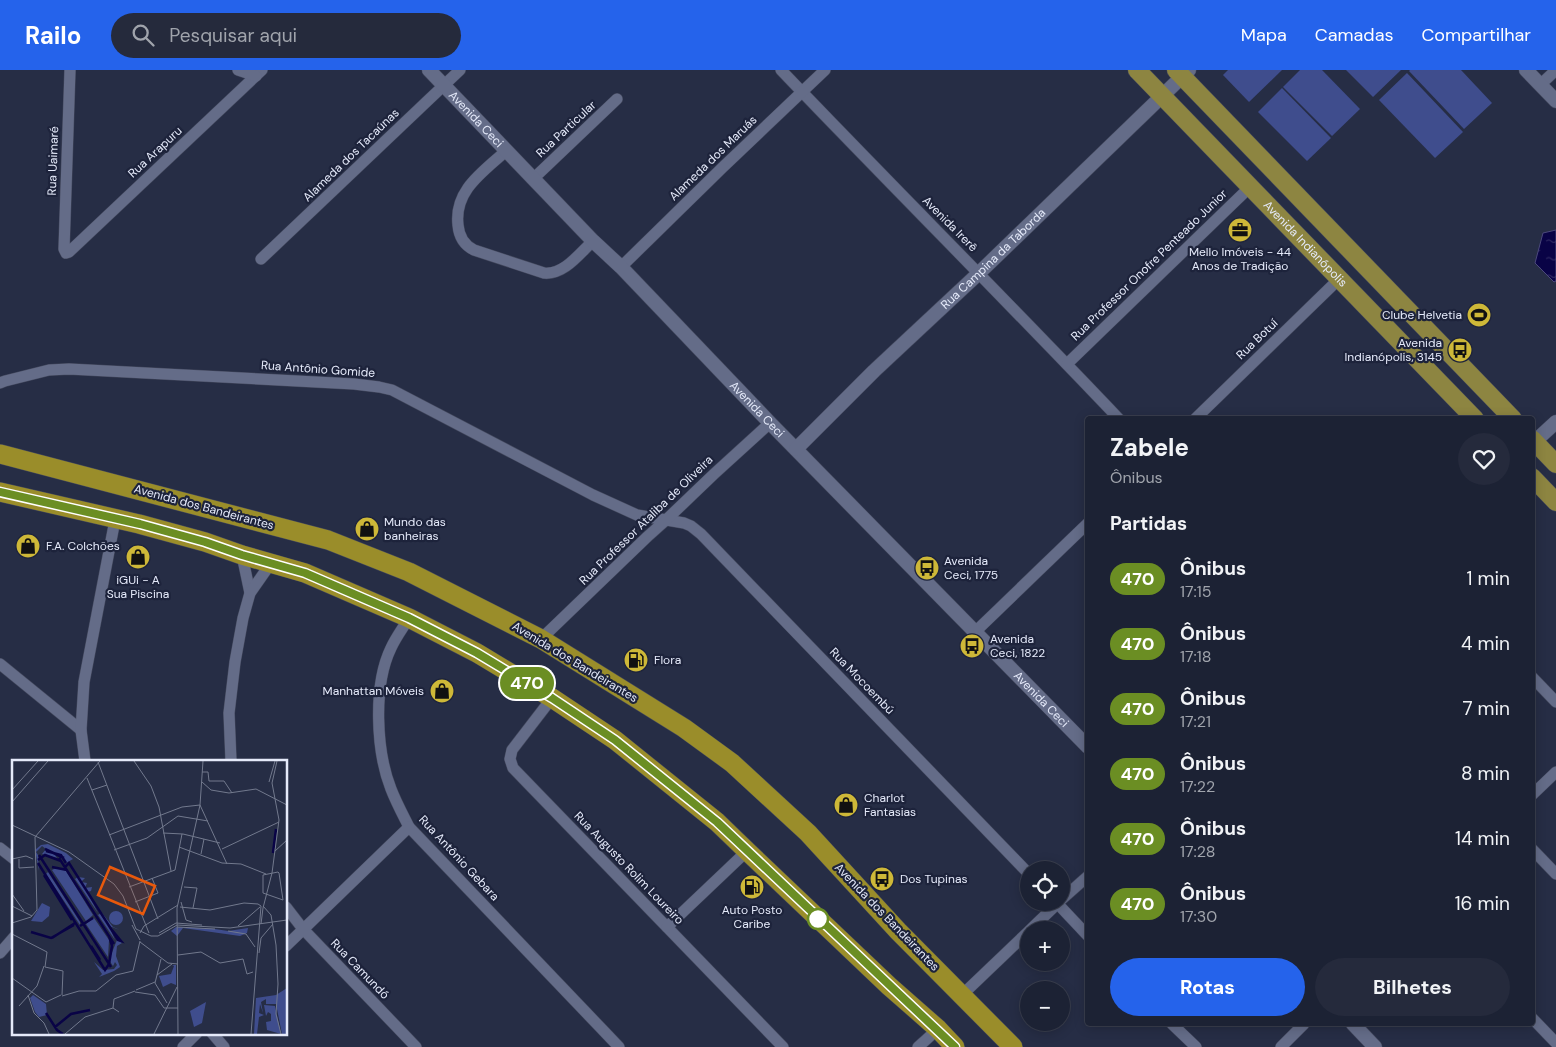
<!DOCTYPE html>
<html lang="pt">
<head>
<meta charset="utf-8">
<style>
  :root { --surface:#1c2234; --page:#252a3c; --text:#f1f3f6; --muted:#a0a4ac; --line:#3a3f4f; --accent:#2563eb }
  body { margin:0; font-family:"DM Sans",sans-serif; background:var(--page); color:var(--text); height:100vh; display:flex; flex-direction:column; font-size:19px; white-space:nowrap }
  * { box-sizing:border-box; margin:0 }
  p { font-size:16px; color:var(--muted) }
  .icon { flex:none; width:28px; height:28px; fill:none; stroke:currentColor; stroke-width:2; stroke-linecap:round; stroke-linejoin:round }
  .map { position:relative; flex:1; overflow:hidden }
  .sheet { position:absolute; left:1085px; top:346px; width:450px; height:610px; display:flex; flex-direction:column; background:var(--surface); border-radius:5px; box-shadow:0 2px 12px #0003,0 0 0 1px var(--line) }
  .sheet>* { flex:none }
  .badge { padding:0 10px; border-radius:16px; font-size:18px; line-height:32px }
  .buttons { position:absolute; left:1020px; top:791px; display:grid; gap:10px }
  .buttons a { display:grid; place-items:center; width:50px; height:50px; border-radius:50%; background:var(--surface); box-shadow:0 2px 12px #0003,0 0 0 1px var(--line); font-size:25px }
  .map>.badge { position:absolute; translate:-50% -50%; box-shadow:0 0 0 2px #fff }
  h2 { padding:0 25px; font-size:19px; line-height:45px }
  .round { display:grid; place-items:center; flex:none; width:52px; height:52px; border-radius:26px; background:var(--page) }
  .headline { display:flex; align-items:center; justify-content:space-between; height:85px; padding:0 25px }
  h1 { font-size:24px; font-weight:700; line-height:38px }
  .cta { display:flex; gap:10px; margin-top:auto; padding:10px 25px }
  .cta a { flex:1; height:58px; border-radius:30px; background:var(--accent); color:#fff; font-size:20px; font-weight:700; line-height:58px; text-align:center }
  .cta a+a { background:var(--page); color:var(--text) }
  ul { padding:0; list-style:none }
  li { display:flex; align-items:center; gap:15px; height:65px; padding:0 25px }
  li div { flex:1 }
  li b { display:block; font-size:19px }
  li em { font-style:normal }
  li .badge { min-width:55px; font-weight:700; text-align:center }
  header { display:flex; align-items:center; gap:30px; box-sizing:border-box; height:70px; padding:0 25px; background:var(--accent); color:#fff }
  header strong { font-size:24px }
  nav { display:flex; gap:28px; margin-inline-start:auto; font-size:18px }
  .search { width:350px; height:45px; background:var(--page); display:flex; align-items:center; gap:12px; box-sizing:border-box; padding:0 18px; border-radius:28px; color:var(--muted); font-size:19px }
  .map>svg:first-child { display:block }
  .green { fill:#3f4d8d }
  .water { fill:url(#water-ripples); stroke:#4b487c }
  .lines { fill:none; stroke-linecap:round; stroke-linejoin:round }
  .minor-casing { stroke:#43485d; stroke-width:12 }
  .tertiary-casing { stroke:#43485d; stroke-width:15 }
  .primary-casing { stroke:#43485d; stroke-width:19 }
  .trunk-casing { stroke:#43485d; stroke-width:20 }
  .minor { stroke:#646c88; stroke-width:11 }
  .tertiary { stroke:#646c88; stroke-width:14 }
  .primary { stroke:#8d8541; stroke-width:18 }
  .trunk { stroke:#9a8d2a; stroke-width:19 }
  .line-casing { stroke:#fff; stroke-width:11 }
  .line { stroke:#6b8e23; stroke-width:8 }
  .stop-dot { fill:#fff; stroke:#6b8e23; stroke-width:2.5 }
  .labels { text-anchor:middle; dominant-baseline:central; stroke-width:4.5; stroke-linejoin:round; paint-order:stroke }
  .street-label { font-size:12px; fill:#e5eafa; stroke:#1d233b }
  .poi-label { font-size:12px; fill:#e5eafa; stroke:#1d233b; text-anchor:start }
  .inset-river { fill:none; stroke:#090346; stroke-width:2.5 }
  .inset-road { fill:none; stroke:#72798d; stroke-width:1 }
  .view { fill:#e8590c; fill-opacity:0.15; stroke:#e8590c; stroke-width:2.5 }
  .inset-edge { fill:none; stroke:#e5eafa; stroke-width:2.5 }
</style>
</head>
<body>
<header>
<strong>Railo</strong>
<div class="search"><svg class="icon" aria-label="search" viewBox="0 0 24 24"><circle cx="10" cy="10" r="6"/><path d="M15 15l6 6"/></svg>Pesquisar aqui</div>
<nav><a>Mapa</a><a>Camadas</a><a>Compartilhar</a></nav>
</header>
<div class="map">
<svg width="1556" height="977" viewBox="0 0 1556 977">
  <defs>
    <pattern id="water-ripples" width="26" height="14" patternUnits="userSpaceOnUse" patternTransform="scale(1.25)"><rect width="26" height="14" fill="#090346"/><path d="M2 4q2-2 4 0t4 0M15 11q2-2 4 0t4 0" fill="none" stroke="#2d2862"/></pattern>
  </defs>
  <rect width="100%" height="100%" fill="#262d45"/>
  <g class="green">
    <path d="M 1228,0 L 1282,0 L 1249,32 L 1223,5 Z"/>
    <path d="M 1300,0 L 1322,0 L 1360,39 L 1332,66 L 1283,17 Z"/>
    <path d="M 1346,0 L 1401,0 L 1373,27 Z"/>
    <path d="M 1410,0 L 1461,0 L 1492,33 L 1464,59 L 1409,1 Z"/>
    <path d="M 1407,3 L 1463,62 L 1435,88 L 1379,30 Z"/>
    <path d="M 1282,18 L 1331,68 L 1307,91 L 1258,42 Z"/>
  </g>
  <path class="water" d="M 1556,160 L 1556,211 L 1554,212 L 1535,193 L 1543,163 Z"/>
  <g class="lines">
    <defs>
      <g id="minor">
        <path d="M 70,0 L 64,179 L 66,183 L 69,182 L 262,0"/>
        <path d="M 238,0 L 256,6"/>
        <path d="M 781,0 C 893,117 1007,231 1119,349"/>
        <path d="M 1540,15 L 1556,0"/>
        <path d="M 507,80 C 483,102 454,120 458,155 C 459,167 464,175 474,180 L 544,203 C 564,205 579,184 593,171"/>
        <path d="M 534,108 L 617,29"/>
        <path d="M 261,189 L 460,0"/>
        <path d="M 621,197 L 722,98 L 825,0"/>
        <path d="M 1067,294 L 1251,116"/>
        <path d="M 0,313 L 5,311 L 49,300 L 69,299 L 354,314 L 379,317 L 392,320 L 593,425 L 637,445 L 684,453 L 691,456 L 701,464 L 1029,804"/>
        <path d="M 1195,349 L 1339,209"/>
        <path d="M 242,485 L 250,523"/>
        <path d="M 409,548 C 403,558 396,567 391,578 C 373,615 376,681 391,719 C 396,732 403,745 409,757 L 619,977"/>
        <path d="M 975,562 L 1088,453"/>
        <path d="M 541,569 L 647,467 L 666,450 L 714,404 L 770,353"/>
        <path d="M 0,594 L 81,660"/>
        <path d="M 1532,607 L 1556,632"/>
        <path d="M 552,628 L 512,680 L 510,689 L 513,698 L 783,977"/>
        <path d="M 85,691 L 81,660 L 84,612 L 115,450"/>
        <path d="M 231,691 L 229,643 L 235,592 L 243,548 L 250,523 L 271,493"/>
        <path d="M 1532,725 L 1556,702"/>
        <path d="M 0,778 L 14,789"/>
        <path d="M 1532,779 L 1556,804"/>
        <path d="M 1061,830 L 1088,806"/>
        <path d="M 1056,832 L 1088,866"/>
        <path d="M 286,837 L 303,859 L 416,977"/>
        <path d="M 667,857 L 747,781"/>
        <path d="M 1030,860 L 1059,832"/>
        <path d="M 286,876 L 409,757"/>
        <path d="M 0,883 L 14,867"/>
        <path d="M 962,925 L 1029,861"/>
        <path d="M 1532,948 L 1556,973"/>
        <path d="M 1172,954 L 1196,977"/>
        <path d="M 212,963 L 224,977"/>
        <path d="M 183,977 L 197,963"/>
        <path d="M 918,977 L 938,959"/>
        <path d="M 1281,977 L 1304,954"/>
      </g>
      <g id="tertiary">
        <path id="s1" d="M 429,0 L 593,171 L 621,197 L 770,353 L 1088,677"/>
        <path d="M 1526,0 L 1556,31"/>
        <path d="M 1532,374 L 1556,352"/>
        <path id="s2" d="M 796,379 L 874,301 L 979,203 L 1189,0"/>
        <path d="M 1353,954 L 1375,977"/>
      </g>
      <g id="primary">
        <path id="s3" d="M 1137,0 L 1475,349"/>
        <path d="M 1176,0 L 1513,349"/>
        <path d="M 1532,369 L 1556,394"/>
        <path d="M 1532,407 L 1556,432"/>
      </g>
      <g id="trunk">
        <path d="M 0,384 L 328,470 L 409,502 L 541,569 L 684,658 L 732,693 L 808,763 L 898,861 L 1013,977"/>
        <path d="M 0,422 L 139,454 L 205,472 L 242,485 L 305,503 L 409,548 L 477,583 L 552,628 L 615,670 L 717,752 L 747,781 L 889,916 L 938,959 L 955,977"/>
      </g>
    </defs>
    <use href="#minor" class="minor-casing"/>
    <use href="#tertiary" class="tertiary-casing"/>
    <use href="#primary" class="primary-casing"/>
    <use href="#trunk" class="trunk-casing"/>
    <use href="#minor" class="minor"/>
    <use href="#tertiary" class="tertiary"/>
    <use href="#primary" class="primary"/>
    <use href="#trunk" class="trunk"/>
  </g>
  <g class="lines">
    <defs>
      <path id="line" d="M 0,422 L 140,454 L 205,472 L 242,485 L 305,503 L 409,548 L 477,583 L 552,628 L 615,670 L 717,752 L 955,977"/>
    </defs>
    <use href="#line" class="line-casing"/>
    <use href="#line" class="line"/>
  </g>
  <defs>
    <symbol id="office-disc" viewBox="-11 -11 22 22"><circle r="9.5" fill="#ceb838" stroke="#1d233b"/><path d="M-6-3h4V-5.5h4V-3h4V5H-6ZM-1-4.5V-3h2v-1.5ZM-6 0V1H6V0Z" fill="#111"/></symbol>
    <symbol id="stadium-disc" viewBox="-11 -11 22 22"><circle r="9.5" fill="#ceb838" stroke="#1d233b"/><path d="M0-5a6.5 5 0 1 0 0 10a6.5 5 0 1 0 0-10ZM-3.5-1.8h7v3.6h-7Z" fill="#111"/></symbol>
    <symbol id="bus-disc" viewBox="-11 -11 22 22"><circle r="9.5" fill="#ceb838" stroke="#1d233b"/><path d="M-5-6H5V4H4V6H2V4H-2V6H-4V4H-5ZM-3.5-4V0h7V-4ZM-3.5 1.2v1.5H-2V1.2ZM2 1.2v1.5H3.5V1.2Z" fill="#111"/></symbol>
    <symbol id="shop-disc" viewBox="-11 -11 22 22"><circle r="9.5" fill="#ceb838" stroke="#1d233b"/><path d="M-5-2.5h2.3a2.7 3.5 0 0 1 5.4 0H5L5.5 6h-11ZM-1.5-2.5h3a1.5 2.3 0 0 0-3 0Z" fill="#111"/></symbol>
    <symbol id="fuel-disc" viewBox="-11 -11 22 22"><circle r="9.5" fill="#ceb838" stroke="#1d233b"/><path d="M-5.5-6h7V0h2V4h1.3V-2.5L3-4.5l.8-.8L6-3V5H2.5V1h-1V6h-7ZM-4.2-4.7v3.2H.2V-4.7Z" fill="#111"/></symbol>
  </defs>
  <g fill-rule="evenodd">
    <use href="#office-disc" x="1226" y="146" width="28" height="28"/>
    <use href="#stadium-disc" x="1465" y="231" width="28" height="28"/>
    <use href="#bus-disc" x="1446" y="266" width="28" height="28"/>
    <use href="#shop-disc" x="353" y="445" width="28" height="28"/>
    <use href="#shop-disc" x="14" y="462" width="28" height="28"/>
    <use href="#shop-disc" x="124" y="473" width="28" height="28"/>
    <use href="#bus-disc" x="913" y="484" width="28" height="28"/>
    <use href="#bus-disc" x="958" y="562" width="28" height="28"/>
    <use href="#fuel-disc" x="622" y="576" width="28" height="28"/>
    <use href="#shop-disc" x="428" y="607" width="28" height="28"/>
    <use href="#shop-disc" x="832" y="721" width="28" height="28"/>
    <use href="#bus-disc" x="868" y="795" width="28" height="28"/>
    <use href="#fuel-disc" x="738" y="803" width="28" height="28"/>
  </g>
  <circle class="stop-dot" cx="818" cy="849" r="10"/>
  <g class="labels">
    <g class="street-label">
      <text stroke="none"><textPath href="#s1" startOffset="68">Avenida Ceci</textPath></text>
      <text transform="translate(566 59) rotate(-43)">Rua Particular</text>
      <text transform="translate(155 82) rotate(-43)">Rua Arapuru</text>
      <text transform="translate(351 85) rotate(-44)">Alameda dos Tacaúnas</text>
      <text transform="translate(713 88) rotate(-44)">Alameda dos Maruás</text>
      <text transform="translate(53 91) rotate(-88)">Rua Uaimaré</text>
      <text transform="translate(950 154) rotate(45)">Avenida Irerê</text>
      <text stroke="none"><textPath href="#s3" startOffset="242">Avenida Indianópolis</textPath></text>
      <text stroke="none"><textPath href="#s2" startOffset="274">Rua Campina da Taborda</textPath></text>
      <text transform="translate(1149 195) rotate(-44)">Rua Professor Onofre Penteado Junior</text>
      <text transform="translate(1257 269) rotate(-44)">Rua Botuí</text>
      <text transform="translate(318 299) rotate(4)">Rua Antônio Gomide</text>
      <text stroke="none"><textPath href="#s1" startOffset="472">Avenida Ceci</textPath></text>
      <text transform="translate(204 437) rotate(15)">Avenida dos Bandeirantes</text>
      <text transform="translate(646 450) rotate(-44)">Rua Professor Ataliba de Oliveira</text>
      <text transform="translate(575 592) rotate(31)">Avenida dos Bandeirantes</text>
      <text transform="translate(862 611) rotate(46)">Rua Mocoembú</text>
      <text stroke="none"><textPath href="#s1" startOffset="878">Avenida Ceci</textPath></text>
      <text transform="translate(459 788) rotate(47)">Rua Antônio Gebara</text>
      <text transform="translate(629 798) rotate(46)">Rua Augusto Rolim Loureiro</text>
      <text transform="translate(887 847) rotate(46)">Avenida dos Bandeirantes</text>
      <text transform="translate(360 899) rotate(46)">Rua Camundó</text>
    </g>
    <g class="poi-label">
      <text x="1240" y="182" text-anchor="middle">Mello Imóveis - 44<tspan x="1240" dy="14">Anos de Tradição</tspan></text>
      <text x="1462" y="245" text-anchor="end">Clube Helvetia</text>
      <text x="1442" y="273" text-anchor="end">Avenida<tspan x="1442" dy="14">Indianópolis, 3145</tspan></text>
      <text x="384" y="452">Mundo das<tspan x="384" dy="14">banheiras</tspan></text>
      <text x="46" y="476">F.A. Colchões</text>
      <text x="944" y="491">Avenida<tspan x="944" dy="14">Ceci, 1775</tspan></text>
      <text x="138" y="510" text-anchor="middle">iGUi - A<tspan x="138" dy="14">Sua Piscina</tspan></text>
      <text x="990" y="569">Avenida<tspan x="990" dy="14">Ceci, 1822</tspan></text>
      <text x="654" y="590">Flora</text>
      <text x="424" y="621" text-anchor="end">Manhattan Móveis</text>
      <text x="864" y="728">Charlot<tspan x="864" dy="14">Fantasias</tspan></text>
      <text x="900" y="809">Dos Tupinas</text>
      <text x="752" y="840" text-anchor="middle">Auto Posto<tspan x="752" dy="14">Caribe</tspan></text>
    </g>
  </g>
  <g transform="translate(12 690)">
    <rect width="275" height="275" fill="#262d45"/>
    <path d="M 36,84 L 54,93 L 61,99 L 54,103 L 49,96 L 43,95 L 45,98 L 30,94 L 34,89 L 30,86 L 24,92 L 26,95 L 27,111 L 23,90 L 29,85 ZM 46,107 L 54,111 L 81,155 L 74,161 L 40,110 ZM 36,112 L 68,162 L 68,165 L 34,114 ZM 66,117 L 73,118 L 69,122 L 75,123 L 73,128 L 80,127 L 79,131 L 75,132 L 86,153 L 63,119 ZM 86,148 L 101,167 L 108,170 L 97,166 L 103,180 L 86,155 L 89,153 L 97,165 ZM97 158a7 7 0 1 1 14 0a7 7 0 1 1-14 0ZM 82,158 L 97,180 L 96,197 L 74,164 ZM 105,180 L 110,183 L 105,186 L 104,196 L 108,207 L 102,211 L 87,217 L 90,214 L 82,202 L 91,210 L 102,209 L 105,205 L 103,202 L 101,206 L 97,200 ZM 264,235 L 275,235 L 275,274 L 270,274 L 264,244 L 254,244 L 254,239 L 249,242 L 251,253 L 248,244 L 247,253 L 252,255 L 247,257 L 245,274 L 242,274 L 244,238 Z" fill="#3f4d8d"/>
    <path d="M 30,143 L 38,147 L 37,156 L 30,162 L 19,161 ZM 164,167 L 203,169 L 216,171 L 236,168 L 235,173 L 228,176 L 171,168 L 165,176 L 159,171 ZM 160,205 L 164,205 L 164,225 L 159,223 L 151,227 L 147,216 L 159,214 L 162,206 ZM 275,228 L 275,262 L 264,241 L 264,235 ZM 21,235 L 34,244 L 35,255 L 27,257 L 23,252 L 18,238 ZM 194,242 L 190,263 L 182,267 L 178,251 ZM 252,245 L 263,246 L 269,274 L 255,270 L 254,262 L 259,261 L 259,254 L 256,252 L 254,256 Z" fill="#3f4d8d"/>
    <path class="inset-river" d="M 33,89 L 52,98M 34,91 L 49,95 L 54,103M 261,93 L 264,69M 27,95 L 99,207M 47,98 L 102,184M 26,100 L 33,95 L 49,101M 26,103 L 93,210 L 97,204 L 100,186 L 97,176M 40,107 L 55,110M 53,107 L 57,103 L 106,180 L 109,181 L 100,170M 32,115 L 60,160M 68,166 L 81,158M 19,172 L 39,178 L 62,165M 40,178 L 63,163M 79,186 L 88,200M 34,253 L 45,270 L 51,274M 43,267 L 59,254 L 78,250"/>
    <path class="inset-road" d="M 122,1 L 139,26 L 147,47 L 159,111M 86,2 L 146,159M 190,12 L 196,12 L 197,21 L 212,21 L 220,33M 75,18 L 137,173M 190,22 L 199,30 L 217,33 L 244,29 L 275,45M 257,22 L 263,1M 0,30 L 26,1M 80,30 L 95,25M 0,42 L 36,1M 0,65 L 57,92 L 102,124 L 111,136 L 124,169 L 139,176 L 146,176 L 165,165 L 218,168 L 275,160M 151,73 L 171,74 L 208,83M 97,75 L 170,47 L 188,45 L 215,104M 167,87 L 210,103 L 229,104 L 254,114M 210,89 L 267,62M 102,90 L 135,78 L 166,56 L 196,61M 263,91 L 275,80M 189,94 L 192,79M 0,99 L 14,96 L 21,99M 7,99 L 7,108 L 22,107M 266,112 L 267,113 L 271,140 L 251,133 L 251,115 ZM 117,127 L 163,110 L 170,74M 172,127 L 185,128 L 181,148M 0,134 L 12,151M 123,142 L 146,133 L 140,118M 169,142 L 174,160 L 180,162M 0,146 L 20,156M 251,146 L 259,155 L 264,185 L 266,224 L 264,254 L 269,274M 168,147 L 198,150 L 232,143 L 246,144M 251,148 L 260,113 L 267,60 L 260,23 L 265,1M 0,163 L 19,157 L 25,150 L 23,77 L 88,1M 249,164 L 251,148M 120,165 L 128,180M 226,166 L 248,147M 165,167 L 203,169M 216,171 L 234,174 L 243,187M 128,173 L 132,166 L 166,145M 147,173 L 164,163 L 190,165M 0,174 L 35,192M 128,182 L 156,203 L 166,204M 35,192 L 33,207 L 51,211 L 50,235M 247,193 L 249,178 L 261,164M 166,195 L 189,192 L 208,203 L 231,199 L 235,214 L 241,212M 149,199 L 143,223 L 155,243M 145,215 L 160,204M 0,218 L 34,242 L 49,235M 124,230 L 143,222M 123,232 L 143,235 L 152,248 L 166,248M 16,235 L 22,253 L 32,263 L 37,274M 50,236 L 67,231 L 84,231 L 104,215 L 121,211 L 128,181M 7,246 L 25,226 L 32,206M 101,248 L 102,239 L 123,231M 53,274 L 73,257 L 101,248 L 107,252M 142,274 L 165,227M 166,274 L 165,148 L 188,45 L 191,1M 239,274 L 249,146 L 246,144"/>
    <path class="view" d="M 98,107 L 143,126 L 131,154 L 86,135 Z"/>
    <rect width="275" height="275" class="inset-edge"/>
  </g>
</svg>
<div class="buttons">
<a><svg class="icon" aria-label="locate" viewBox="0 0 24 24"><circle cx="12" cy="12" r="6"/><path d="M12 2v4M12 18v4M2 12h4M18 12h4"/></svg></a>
<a>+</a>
<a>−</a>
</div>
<b class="badge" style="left:527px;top:613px;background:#6b8e23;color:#fff">470</b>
<section class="sheet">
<div class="headline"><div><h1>Zabele</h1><p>Ônibus</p></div><a class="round"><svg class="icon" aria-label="heart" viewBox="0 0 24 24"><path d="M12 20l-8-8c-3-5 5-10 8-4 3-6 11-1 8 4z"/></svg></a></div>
<h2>Partidas</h2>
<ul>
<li><span class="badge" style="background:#6b8e23;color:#fff">470</span><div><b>Ônibus</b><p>17:15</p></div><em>1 min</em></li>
<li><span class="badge" style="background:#6b8e23;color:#fff">470</span><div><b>Ônibus</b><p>17:18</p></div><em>4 min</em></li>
<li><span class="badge" style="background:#6b8e23;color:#fff">470</span><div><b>Ônibus</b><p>17:21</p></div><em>7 min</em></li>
<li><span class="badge" style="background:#6b8e23;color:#fff">470</span><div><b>Ônibus</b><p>17:22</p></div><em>8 min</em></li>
<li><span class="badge" style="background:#6b8e23;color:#fff">470</span><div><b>Ônibus</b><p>17:28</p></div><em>14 min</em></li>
<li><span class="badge" style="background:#6b8e23;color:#fff">470</span><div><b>Ônibus</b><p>17:30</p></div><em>16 min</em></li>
</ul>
<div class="cta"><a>Rotas</a><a>Bilhetes</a></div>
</section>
</div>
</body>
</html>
